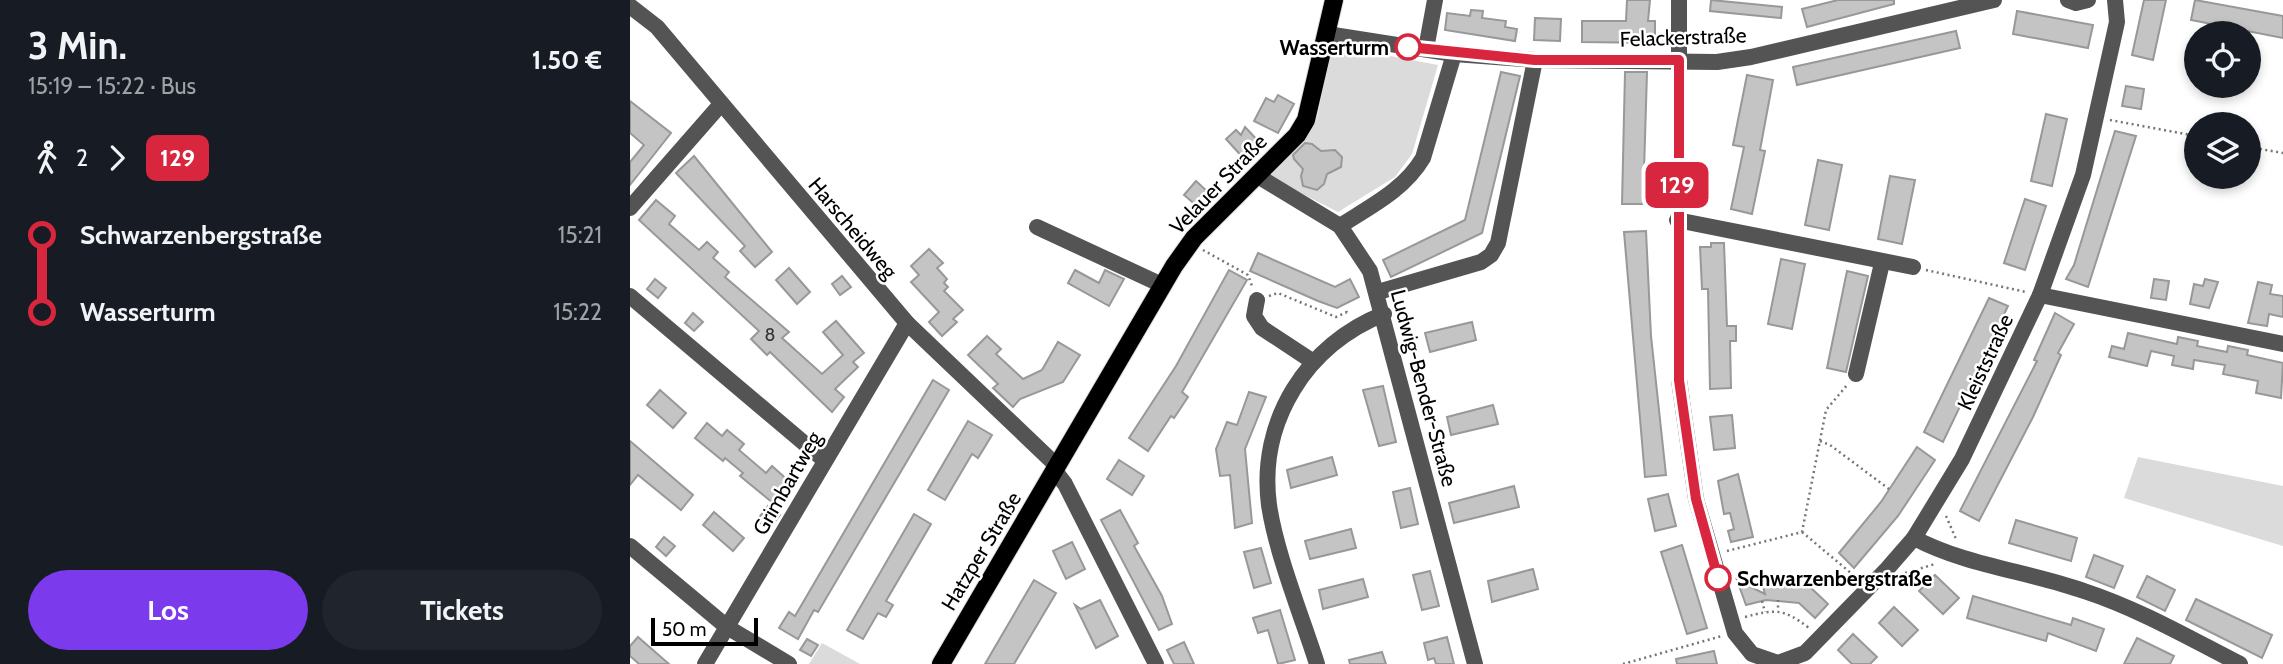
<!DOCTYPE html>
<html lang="de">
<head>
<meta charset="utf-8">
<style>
  :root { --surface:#171b24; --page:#20242c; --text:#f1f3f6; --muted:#9ea1a6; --accent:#7c3aed }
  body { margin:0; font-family:Cabin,sans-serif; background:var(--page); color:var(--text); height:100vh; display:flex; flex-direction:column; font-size:26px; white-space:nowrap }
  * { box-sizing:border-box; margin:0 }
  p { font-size:23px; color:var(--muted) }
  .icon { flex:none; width:38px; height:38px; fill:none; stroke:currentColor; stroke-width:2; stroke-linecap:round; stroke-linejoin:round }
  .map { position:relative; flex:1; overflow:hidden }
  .panel { display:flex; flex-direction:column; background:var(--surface); width:630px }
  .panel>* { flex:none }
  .badge { padding:0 14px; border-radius:10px; font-size:24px; line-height:46px }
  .buttons { position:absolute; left:1554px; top:21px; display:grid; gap:14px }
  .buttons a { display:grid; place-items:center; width:77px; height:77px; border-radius:50%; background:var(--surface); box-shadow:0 4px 10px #0003; font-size:35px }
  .scale { position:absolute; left:21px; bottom:18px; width:107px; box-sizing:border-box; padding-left:7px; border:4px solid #000; border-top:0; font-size:19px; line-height:24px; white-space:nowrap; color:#000; -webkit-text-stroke:5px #fff; paint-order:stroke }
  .map>.badge { position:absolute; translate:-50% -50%; box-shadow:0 0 0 4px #fff }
  .legs { display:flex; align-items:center; gap:10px; height:77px; padding:0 28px; font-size:23px }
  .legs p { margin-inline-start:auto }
  .headline { display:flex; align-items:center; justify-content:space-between; height:119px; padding:0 28px }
  h1 { font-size:38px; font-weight:700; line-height:52px }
  .cta { display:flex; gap:14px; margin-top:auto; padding:14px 28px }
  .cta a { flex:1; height:80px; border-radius:42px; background:var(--accent); color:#fff; font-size:28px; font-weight:700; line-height:80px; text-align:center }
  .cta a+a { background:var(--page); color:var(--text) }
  ul { padding:0 28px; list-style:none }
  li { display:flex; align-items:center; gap:24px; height:77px; font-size:26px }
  li i { display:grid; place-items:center; width:10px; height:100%; margin:0 9px; background:currentColor }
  li i::after { content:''; width:18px; height:18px; margin:-9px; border:5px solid; border-radius:50%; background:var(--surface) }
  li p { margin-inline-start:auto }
  li:first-child i { background:linear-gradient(#0000 50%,currentColor 0) }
  li:last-child i { background:linear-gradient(currentColor 50%,#0000 0) }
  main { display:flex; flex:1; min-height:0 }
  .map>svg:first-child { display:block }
  .green { fill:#dbdbdb }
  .building { fill:#c4c4c4; stroke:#989898; stroke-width:2 }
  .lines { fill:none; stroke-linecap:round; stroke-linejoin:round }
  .major-casing { stroke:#dbdbdb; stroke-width:20 }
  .path { stroke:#767676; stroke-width:2.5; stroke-dasharray:2 3.5; stroke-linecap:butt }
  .minor { stroke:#545454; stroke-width:16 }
  .major { stroke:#000; stroke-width:18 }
  .line-1-casing { stroke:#fff; stroke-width:16 }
  .line-1 { stroke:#d7263d; stroke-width:10 }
  .stop-1-dot { fill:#fff; stroke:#d7263d; stroke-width:3.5 }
  .labels { text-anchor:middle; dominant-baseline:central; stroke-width:5; stroke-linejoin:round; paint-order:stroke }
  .number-label { font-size:18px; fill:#313131 }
  .street-label { font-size:21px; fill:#000; stroke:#fff }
  .stop-label { font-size:21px; font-weight:bold; fill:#000; stroke:#fff; text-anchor:end }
</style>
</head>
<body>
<main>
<section class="panel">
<div class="headline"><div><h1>3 Min.</h1><p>15:19 – 15:22 · Bus</p></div><b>1.50 €</b></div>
<div class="legs"><svg class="icon" aria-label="walk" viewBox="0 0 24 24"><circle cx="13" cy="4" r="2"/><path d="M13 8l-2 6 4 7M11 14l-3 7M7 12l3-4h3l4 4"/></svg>2<svg class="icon" aria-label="forward" viewBox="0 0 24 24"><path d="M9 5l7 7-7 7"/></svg><b class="badge" style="background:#d7263d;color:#fff">129</b></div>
<ul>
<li><i style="color:#d7263d"></i><b>Schwarzenbergstraße</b><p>15:21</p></li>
<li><i style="color:#d7263d"></i><b>Wasserturm</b><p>15:22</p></li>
</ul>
<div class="cta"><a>Los</a><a>Tickets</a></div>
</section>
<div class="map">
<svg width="1653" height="664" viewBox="0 0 1653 664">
  <rect width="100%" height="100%" fill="#fff"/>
  <g class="green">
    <path d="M 729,50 L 808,65 L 782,154 L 765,177 L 708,212 L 637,176 L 687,118 L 700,56 Z"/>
    <path d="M 1508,457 L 1653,486 L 1653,546 L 1494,498 Z"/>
    <path d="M 192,643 L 230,664 L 179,664 Z"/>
  </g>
  <g class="building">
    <path d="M 997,0 L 1020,0 L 1018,21 L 1025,21 L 1025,43 L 952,42 L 952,21 L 996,21 Z"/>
    <path d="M 1081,0 L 1152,7 L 1151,18 L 1080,11 Z"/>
    <path d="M 1208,0 L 1264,0 L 1264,4 L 1177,27 L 1172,9 Z"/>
    <path d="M 1514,0 L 1536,0 L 1523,60 L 1502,55 Z"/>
    <path d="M 1565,0 L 1653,16 L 1653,38 L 1561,20 Z"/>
    <path d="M 841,10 L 853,11 L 852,18 L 876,21 L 875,27 L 887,29 L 885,41 L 815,30 L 817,13 L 840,16 Z"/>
    <path d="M 1387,11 L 1463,25 L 1458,48 L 1383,34 Z"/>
    <path d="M 905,18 L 931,19 L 930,41 L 904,40 Z"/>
    <path d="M 1326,31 L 1330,48 L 1167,85 L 1163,67 Z"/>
    <path d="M 871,72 L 890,76 L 852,233 L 761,277 L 753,260 L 835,220 Z"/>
    <path d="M 995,72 L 1017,72 L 1013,204 L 992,204 Z"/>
    <path d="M 1117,75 L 1143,80 L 1130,150 L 1135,151 L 1122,214 L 1101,209 L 1114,147 L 1103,145 Z"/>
    <path d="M 1496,86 L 1514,89 L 1511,109 L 1492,106 Z"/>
    <path d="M 648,95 L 664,104 L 648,133 L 624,121 L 636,98 L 644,102 Z"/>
    <path d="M 0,101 L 41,133 L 0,185 L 0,162 L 14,145 L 0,133 Z"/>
    <path d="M 1416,114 L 1437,119 L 1422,186 L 1401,181 Z"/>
    <path d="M 615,127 L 632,145 L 616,161 L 596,139 L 606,130 L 611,135 Z"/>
    <path d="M 1485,131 L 1506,136 L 1458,287 L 1436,279 L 1444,265 Z"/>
    <path d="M 675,143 L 682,144 L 691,151 L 705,150 L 712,157 L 711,167 L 697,174 L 694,184 L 687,190 L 673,186 L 671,176 L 673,169 L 664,159 L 663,155 Z"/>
    <path d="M 64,156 L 142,252 L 125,267 L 110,251 L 115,246 L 46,173 Z"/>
    <path d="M 1188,160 L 1212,165 L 1199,230 L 1175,225 Z"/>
    <path d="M 1260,176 L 1285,180 L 1272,244 L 1248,239 Z"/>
    <path d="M 566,181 L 578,192 L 567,206 L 554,195 Z"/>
    <path d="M 1395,199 L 1416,206 L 1395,270 L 1374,263 Z"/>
    <path d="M 26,200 L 45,216 L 39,224 L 69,250 L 77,242 L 88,252 L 83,258 L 99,272 L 95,277 L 159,332 L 152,338 L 192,374 L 213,355 L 193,332 L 206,321 L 234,353 L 223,362 L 228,367 L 205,389 L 214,397 L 202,412 L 140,352 L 137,355 L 121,339 L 129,331 L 9,220 Z"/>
    <path d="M 1016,231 L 1021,336 L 1036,475 L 1015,477 L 994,232 Z"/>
    <path d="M 1081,243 L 1094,243 L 1097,326 L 1106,326 L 1106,341 L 1100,341 L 1101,388 L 1080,389 L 1078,289 L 1072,289 L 1070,247 L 1081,247 Z"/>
    <path d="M 299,249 L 313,263 L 307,268 L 317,279 L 314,283 L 318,287 L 314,291 L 333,310 L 323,319 L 327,322 L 312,336 L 299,322 L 309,312 L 281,282 L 289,275 L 281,266 Z"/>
    <path d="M 628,253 L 705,287 L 720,279 L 729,297 L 707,308 L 688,301 L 620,271 Z"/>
    <path d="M 1151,259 L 1175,264 L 1162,329 L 1138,324 Z"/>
    <path d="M 159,268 L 180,292 L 167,304 L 146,280 Z"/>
    <path d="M 445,270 L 469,283 L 475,270 L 494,279 L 479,306 L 438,283 Z"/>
    <path d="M 599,270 L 617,280 L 552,392 L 558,397 L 544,418 L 541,416 L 518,451 L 499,438 L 546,366 Z"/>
    <path d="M 1217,271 L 1238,276 L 1216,372 L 1197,368 Z"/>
    <path d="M 212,276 L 221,287 L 210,295 L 202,284 Z"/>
    <path d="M 25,279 L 36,288 L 28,298 L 17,289 Z"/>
    <path d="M 1524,279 L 1539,281 L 1536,300 L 1521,298 Z"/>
    <path d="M 1575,279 L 1588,282 L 1579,308 L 1560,304 L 1564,284 L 1573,286 Z"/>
    <path d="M 1628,282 L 1642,285 L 1640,294 L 1653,296 L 1653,317 L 1639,314 L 1637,326 L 1618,323 Z"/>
    <path d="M 1359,298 L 1378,306 L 1313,442 L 1294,432 Z"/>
    <path d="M 63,313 L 73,322 L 64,331 L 55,323 Z"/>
    <path d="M 1425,313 L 1444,324 L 1428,353 L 1431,355 L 1403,417 L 1349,521 L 1330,511 L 1407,361 L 1404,360 Z"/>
    <path d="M 842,322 L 846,340 L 800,352 L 795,333 Z"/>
    <path d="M 1498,333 L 1547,344 L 1548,337 L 1568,341 L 1567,346 L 1597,352 L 1598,346 L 1618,350 L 1617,355 L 1653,363 L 1651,398 L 1626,393 L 1628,381 L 1593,374 L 1595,365 L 1564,360 L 1563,369 L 1542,365 L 1544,356 L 1521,351 L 1517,366 L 1479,357 L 1482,346 L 1494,349 Z"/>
    <path d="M 357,336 L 371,349 L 366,354 L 393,379 L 412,370 L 428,342 L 450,355 L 433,382 L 390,399 L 383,407 L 363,388 L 368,384 L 338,355 Z"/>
    <path d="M 303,380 L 319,390 L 188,612 L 184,610 L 168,639 L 149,628 L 159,612 L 165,616 Z"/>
    <path d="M 753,386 L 766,442 L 749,446 L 733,390 Z"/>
    <path d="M 30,390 L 56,413 L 43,428 L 17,405 Z"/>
    <path d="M 619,392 L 636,397 L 615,449 L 622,523 L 605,528 L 600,475 L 590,476 L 586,449 L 597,422 L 607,425 Z"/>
    <path d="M 863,405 L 868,424 L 821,435 L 817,417 Z"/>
    <path d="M 1102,415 L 1105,448 L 1084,450 L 1080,417 Z"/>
    <path d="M 338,421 L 362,435 L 348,458 L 342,454 L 315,500 L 298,490 Z"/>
    <path d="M 77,423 L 92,436 L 97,430 L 114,444 L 109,450 L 136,473 L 142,466 L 160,482 L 143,503 L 110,476 L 113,473 L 95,458 L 93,461 L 65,438 Z"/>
    <path d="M 0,441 L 63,495 L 51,510 L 8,475 L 0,485 Z"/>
    <path d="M 1287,447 L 1305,460 L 1268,516 L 1224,568 L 1209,553 L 1251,502 Z"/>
    <path d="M 702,457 L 707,475 L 661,488 L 657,470 Z"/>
    <path d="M 489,460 L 514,476 L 502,495 L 477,479 Z"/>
    <path d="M 1108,474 L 1123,537 L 1101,542 L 1098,531 L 1104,529 L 1100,513 L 1094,514 L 1088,481 Z"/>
    <path d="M 884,486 L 889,507 L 824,523 L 819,503 Z"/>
    <path d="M 780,488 L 788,524 L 771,528 L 763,492 Z"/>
    <path d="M 1038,494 L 1046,526 L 1025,531 L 1018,499 Z"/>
    <path d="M 138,506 L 150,515 L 138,530 L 127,520 Z"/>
    <path d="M 490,510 L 508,543 L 504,546 L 532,596 L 542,624 L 529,630 L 471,520 Z"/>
    <path d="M 84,512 L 114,538 L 103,551 L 73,525 Z"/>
    <path d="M 284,514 L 301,524 L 256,601 L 263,605 L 256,617 L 248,613 L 233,639 L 217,630 Z"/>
    <path d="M 1386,520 L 1447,538 L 1441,561 L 1379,543 Z"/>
    <path d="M 721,529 L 726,548 L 680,559 L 675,541 Z"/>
    <path d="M 34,537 L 45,546 L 36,556 L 26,547 Z"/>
    <path d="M 442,542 L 455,569 L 436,579 L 423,551 Z"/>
    <path d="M 1052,545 L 1077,628 L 1057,634 L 1031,552 Z"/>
    <path d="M 631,548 L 641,583 L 624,588 L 614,552 Z"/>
    <path d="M 1464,555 L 1493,566 L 1484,588 L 1456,577 Z"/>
    <path d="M 903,569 L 908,589 L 862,602 L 858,581 Z"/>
    <path d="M 800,571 L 809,606 L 792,610 L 783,575 Z"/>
    <path d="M 1305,575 L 1329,598 L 1313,614 L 1289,591 Z"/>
    <path d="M 1517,576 L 1545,590 L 1535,611 L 1507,597 Z"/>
    <path d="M 733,579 L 738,597 L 693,609 L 689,590 Z"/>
    <path d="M 404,580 L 426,593 L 384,664 L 355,664 Z"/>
    <path d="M 1107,580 L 1135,594 L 1132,583 L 1165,582 L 1180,587 L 1198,604 L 1185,618 L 1169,603 L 1136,600 L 1116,605 Z"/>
    <path d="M 1343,596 L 1441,625 L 1443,618 L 1474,629 L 1466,651 L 1418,633 L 1416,641 L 1337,618 Z"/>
    <path d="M 1566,599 L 1642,635 L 1632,658 L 1556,620 Z"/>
    <path d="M 470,600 L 488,636 L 466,648 L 445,605 L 451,609 Z"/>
    <path d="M 1264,607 L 1288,630 L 1272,646 L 1249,623 Z"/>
    <path d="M 650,610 L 665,660 L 648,664 L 638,630 L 628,633 L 623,618 Z"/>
    <path d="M 1223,634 L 1247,657 L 1240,664 L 1222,664 L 1208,650 Z"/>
    <path d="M 8,637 L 39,664 L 9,664 L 0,656 L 0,646 Z"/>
    <path d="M 817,637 L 824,664 L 806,664 L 804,658 L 798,660 L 794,643 Z"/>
    <path d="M 1507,638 L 1544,656 L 1540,664 L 1494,664 Z"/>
    <path d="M 177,639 L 188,645 L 181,656 L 170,650 Z"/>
    <path d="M 554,642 L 564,664 L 544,664 L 537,650 Z"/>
    <path d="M 1084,651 L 1087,664 L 1047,664 L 1046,659 Z"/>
    <path d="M 752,652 L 756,664 L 720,664 L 719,660 Z"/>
  </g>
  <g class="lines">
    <defs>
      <path id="major" d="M 311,664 L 544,266 L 564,238 L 667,135 L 676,120 L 704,0"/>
    </defs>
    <use href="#major" class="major-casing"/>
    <g class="path">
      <path d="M 1480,120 L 1566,136"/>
      <path d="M 1619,147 L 1653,153"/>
      <path d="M 573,250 L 618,275 L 622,286"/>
      <path d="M 1296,270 L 1396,292"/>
      <path d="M 639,296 L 648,293 L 706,317 L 717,312 L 719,315"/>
      <path d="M 1190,441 L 1200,445 L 1259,489"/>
      <path d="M 1316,516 L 1326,539"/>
      <path d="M 1172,532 L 1228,579"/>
      <path d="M 1097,551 L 1172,532 L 1196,410 L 1218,384"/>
      <path d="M 1275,573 L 1305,564"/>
      <path d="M 1148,600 L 1148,611"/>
      <path d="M 1132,601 L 1135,612"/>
      <path d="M 1115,617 C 1145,609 1153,608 1179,628"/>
      <path d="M 993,664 L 1092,636"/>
    </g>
    <g class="minor">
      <path d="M 1049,0 L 1049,380 L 1066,499 L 1105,633 L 1122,654 L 1148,663 L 1175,653 L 1257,569 L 1284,538 L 1332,459 L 1410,295 L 1453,175 L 1487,22 L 1485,0"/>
      <path d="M 1438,0 L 1446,3 L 1458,0"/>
      <path d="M 0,6 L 27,27 L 277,323 L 427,466"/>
      <path d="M 697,34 L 824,54 L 905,60 L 1087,62 L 1121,57 L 1364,0"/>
      <path d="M 796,49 L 805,0"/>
      <path d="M 626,175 L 710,226 L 740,271 L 845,664"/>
      <path d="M 0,208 L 91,104"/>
      <path d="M 1047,220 L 1283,267"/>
      <path d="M 710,226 C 741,206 774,190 793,158 L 824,54"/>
      <path d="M 407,227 L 532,285"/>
      <path d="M 748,292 L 851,262 L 861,255 L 868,243 L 905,60"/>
      <path d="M 1410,295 L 1653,344"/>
      <path d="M 0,296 L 194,460"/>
      <path d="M 627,300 L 624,316 L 632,328 L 682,361"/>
      <path d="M 1226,374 L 1252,263"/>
      <path d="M 425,471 L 435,484 L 526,664"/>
      <path d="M 1284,538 C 1337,566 1398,571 1454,591 C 1509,609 1559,638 1610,664"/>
      <path d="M 0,546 L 97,627 L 159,664"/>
      <path d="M 75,664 L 277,323"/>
      <path d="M 687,664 C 672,617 646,553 639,505 C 628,421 677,344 754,314"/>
    </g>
    <use href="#major" class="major"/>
  </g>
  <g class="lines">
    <defs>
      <path id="line-1" d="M 778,47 L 905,60 L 1049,60 L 1049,380 L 1066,499 L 1088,578"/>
    </defs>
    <use href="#line-1" class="line-1-casing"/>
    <use href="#line-1" class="line-1"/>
  </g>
  <g class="stop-1-dot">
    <circle cx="778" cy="47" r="12"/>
    <circle cx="1088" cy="578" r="12"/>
  </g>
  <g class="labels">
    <g class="number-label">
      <text x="140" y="335">8</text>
    </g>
    <g class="street-label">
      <text transform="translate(1053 37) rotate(-2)">Felackerstraße</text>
      <text transform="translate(588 184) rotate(-46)">Velauer Straße</text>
      <text transform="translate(223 228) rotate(50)">Harscheidweg</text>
      <text transform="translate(1355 362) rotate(-65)">Kleiststraße</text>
      <text transform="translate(794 388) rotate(75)">Ludwig-Bender-Straße</text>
      <text transform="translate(157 483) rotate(-60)">Grimbartweg</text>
      <text transform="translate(351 551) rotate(-59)">Hatzper Straße</text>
    </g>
    <g class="stop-label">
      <text x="759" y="47">Wasserturm</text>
      <text x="1107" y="578" text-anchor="start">Schwarzenbergstraße</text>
    </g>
  </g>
</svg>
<div class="buttons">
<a><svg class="icon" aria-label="locate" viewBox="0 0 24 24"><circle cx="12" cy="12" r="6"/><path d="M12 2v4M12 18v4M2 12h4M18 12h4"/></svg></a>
<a><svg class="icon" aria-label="layers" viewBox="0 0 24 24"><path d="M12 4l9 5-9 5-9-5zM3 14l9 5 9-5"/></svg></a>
</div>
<div class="scale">50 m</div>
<b class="badge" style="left:1047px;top:185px;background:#d7263d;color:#fff">129</b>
</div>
</main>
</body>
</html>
